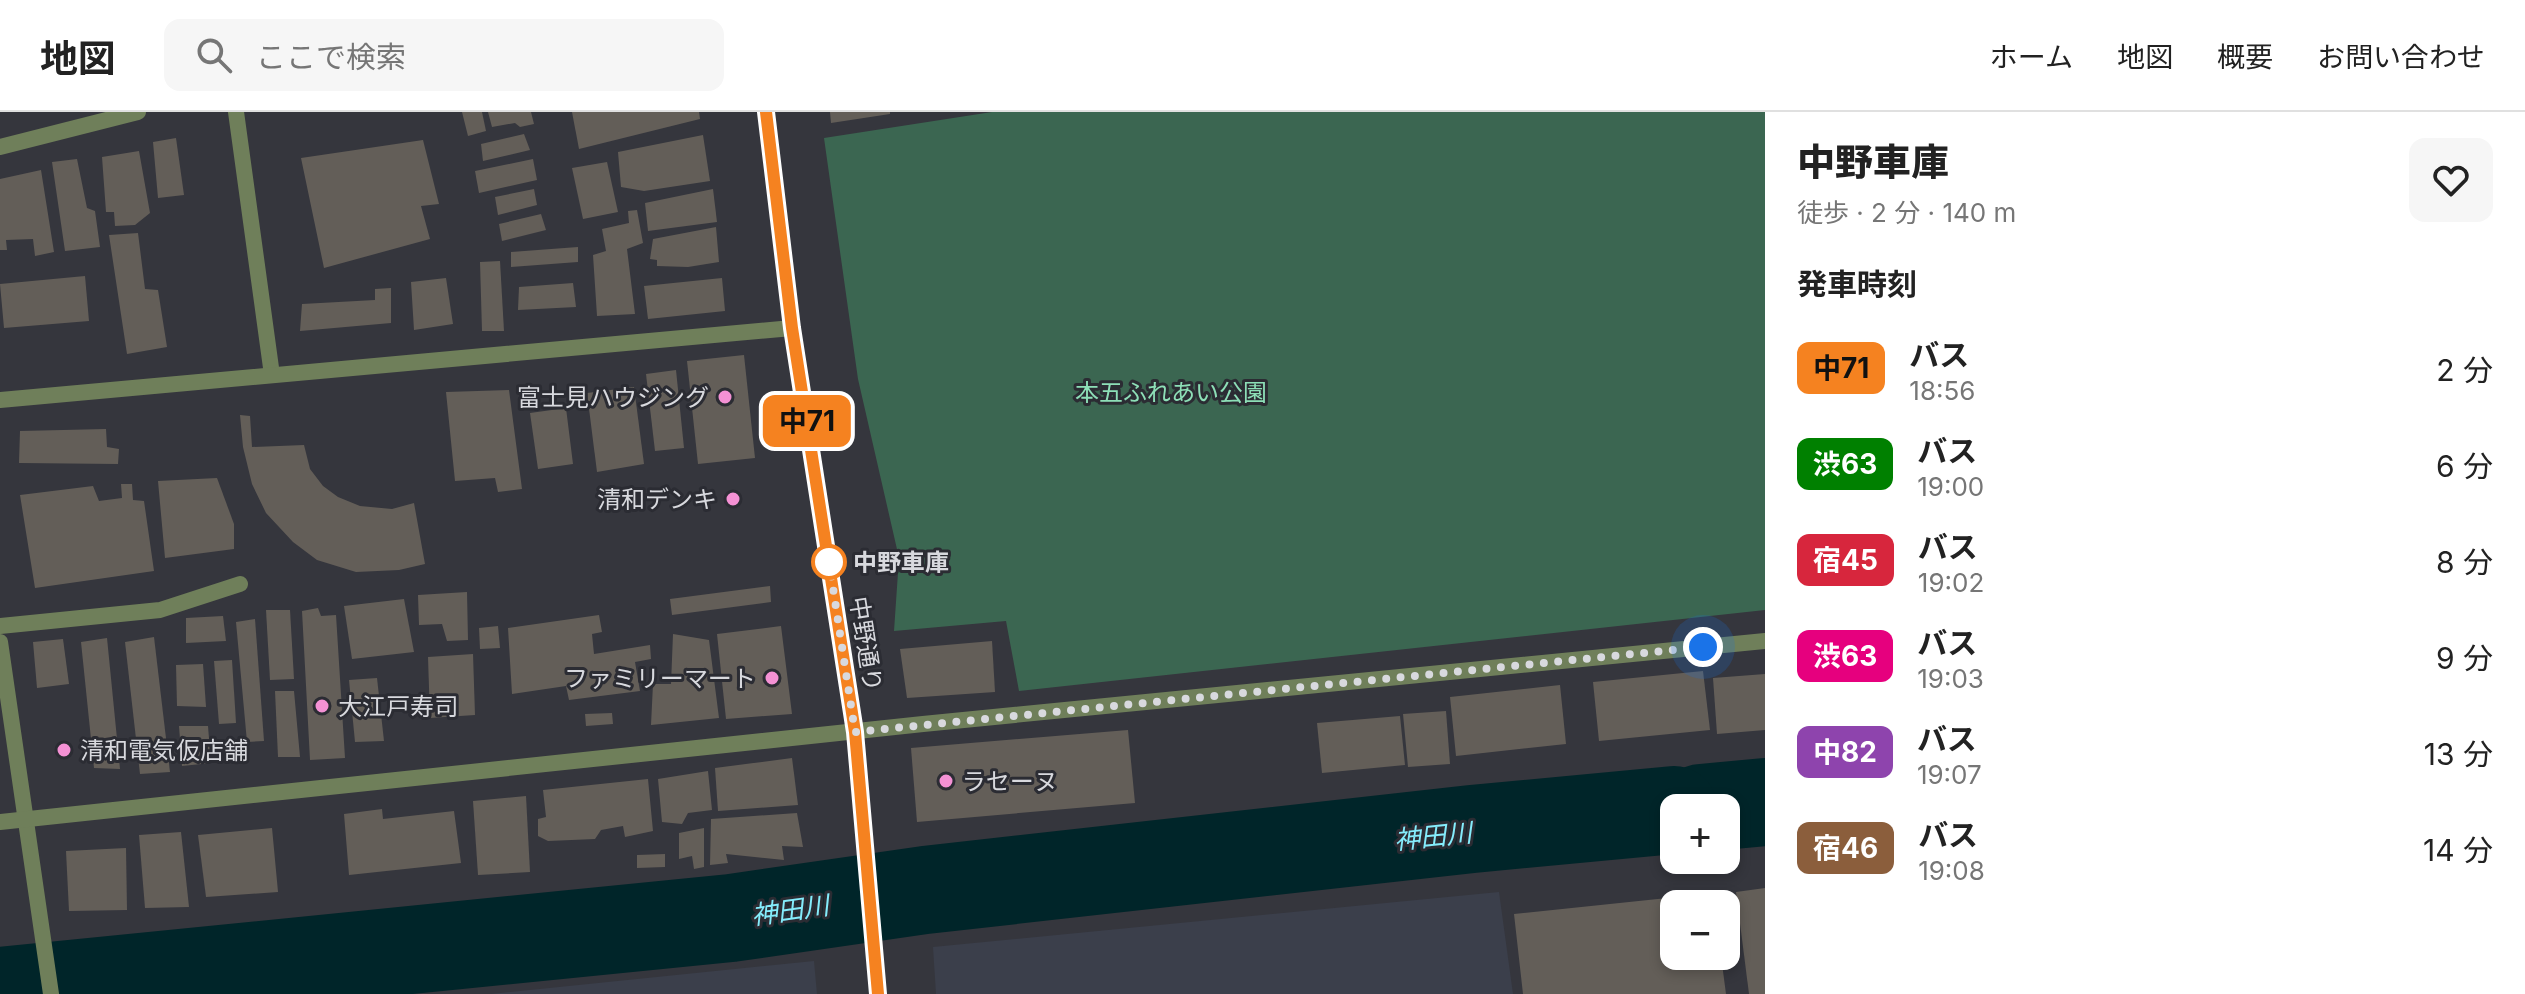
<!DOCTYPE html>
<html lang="ja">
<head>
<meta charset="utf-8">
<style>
  :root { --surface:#fff; --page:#f6f6f6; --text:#222; --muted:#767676; --line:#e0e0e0 }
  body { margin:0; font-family:Inter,"Noto Sans JP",sans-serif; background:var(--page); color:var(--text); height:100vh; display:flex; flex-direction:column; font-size:30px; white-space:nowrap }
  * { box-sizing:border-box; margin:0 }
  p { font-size:26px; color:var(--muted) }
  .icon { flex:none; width:44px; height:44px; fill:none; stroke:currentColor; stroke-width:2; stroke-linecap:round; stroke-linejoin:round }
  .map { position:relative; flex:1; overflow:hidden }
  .side { display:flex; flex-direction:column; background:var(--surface); width:760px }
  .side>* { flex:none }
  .badge { padding:0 16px; border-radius:12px; font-size:28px; line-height:52px }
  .controls { position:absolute; left:1660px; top:682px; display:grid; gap:16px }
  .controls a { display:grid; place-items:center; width:80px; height:80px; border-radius:16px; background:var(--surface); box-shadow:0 4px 12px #0003; font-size:40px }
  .you { position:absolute; width:40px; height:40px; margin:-20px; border:6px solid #fff; border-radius:50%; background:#1a73e8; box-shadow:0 0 0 12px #1a73e833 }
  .map>.badge { position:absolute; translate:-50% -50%; box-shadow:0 0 0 4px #fff }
  h2 { padding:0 32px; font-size:30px; line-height:72px }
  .round { display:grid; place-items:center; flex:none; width:84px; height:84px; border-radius:16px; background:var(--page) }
  .overview { display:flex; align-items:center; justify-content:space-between; height:136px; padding:0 32px }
  h1 { font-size:38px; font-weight:800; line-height:60px }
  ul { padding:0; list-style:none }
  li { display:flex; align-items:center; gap:24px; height:96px; padding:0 32px }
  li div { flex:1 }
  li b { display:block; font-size:30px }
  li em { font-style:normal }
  li .badge { min-width:88px; font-weight:700; text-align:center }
  header { display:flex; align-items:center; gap:48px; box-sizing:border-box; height:112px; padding:0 40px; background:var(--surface); border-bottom:2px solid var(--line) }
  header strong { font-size:38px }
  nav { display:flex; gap:44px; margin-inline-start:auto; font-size:28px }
  .search { width:560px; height:72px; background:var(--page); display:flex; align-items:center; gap:20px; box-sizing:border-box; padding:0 28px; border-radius:16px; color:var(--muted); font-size:30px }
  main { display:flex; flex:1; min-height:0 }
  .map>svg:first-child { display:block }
  .built { fill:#3b3f4b }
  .green { fill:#3b6651 }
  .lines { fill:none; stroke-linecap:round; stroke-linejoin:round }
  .river { stroke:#002529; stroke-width:88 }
  .building { fill:#635e58 }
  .street { stroke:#6f7f5a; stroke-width:16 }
  .secondary { stroke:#8da76b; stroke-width:16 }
  .line-casing { stroke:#fff; stroke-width:18 }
  .line { stroke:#f58220; stroke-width:12 }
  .walk { stroke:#d8d9de; stroke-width:8; stroke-dasharray:0 14.4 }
  .poi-dot { fill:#f491d4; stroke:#2b2c33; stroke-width:3 }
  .stop-dot { fill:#fff; stroke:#f58220; stroke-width:4 }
  .labels { text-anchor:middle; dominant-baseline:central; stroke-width:6; stroke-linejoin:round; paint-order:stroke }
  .park-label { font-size:24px; fill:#8ddfb7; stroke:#2b2c33 }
  .poi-label { font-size:24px; fill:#d8d9de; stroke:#2b2c33; text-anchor:end }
  .stop-label { font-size:24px; font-weight:bold; fill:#d8d9de; stroke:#2b2c33; text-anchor:start }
  .street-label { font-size:24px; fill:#d8d9de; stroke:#2b2c33 }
  .water-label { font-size:26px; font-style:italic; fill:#85edfc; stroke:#2b2c33 }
</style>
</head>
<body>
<header>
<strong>地図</strong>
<div class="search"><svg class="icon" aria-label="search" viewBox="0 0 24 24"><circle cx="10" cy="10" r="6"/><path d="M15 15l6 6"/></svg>ここで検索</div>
<nav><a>ホーム</a><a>地図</a><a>概要</a><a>お問い合わせ</a></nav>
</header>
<main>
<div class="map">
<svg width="1765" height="882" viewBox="0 0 1765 882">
  <rect width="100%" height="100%" fill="#35363d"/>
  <g class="built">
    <path d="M 1499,780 L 1513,882 L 936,882 L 933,835 Z"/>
    <path d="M 814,849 L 817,882 L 491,882 Z"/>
  </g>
  <path class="green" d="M 992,0 L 1765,0 L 1765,498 L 1019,579 L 1006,509 L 894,519 L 899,446 L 858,267 L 824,26 Z"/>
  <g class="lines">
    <g class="river">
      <path d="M 1701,696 L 1765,690"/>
      <path d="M 0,879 L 731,806 L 925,778 L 1472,717 L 1674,698"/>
    </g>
  </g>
  <g class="building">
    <path d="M 462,0 L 482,0 L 486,19 L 468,24 Z"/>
    <path d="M 488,0 L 531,0 L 534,12 L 520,15 L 515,11 L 492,15 Z"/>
    <path d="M 572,0 L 699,0 L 700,7 L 579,37 Z"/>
    <path d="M 830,0 L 890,0 L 890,2 L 831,11 Z"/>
    <path d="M 524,22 L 530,38 L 483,49 L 481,32 Z"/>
    <path d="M 703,23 L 710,69 L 644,79 L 621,75 L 618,40 Z"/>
    <path d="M 176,26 L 184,83 L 158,86 L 153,30 Z"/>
    <path d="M 423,28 L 439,92 L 421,94 L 430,127 L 324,156 L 301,46 Z"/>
    <path d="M 139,39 L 150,101 L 135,113 L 115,114 L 114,100 L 106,100 L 102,45 Z"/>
    <path d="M 77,47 L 87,96 L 95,99 L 100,135 L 65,139 L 52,50 Z"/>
    <path d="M 533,47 L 537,68 L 479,81 L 475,59 Z"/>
    <path d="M 607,50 L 618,100 L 583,107 L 572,56 Z"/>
    <path d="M 41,58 L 54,140 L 35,144 L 33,127 L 6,128 L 7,138 L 0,138 L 0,67 Z"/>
    <path d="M 534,77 L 537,93 L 498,103 L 495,85 Z"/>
    <path d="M 713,77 L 717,110 L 648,119 L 645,91 Z"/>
    <path d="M 637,98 L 643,131 L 627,137 L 635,202 L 597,204 L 593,143 L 606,139 L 602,117 L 629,111 L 628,99 Z"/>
    <path d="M 541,102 L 546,118 L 502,129 L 499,112 Z"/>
    <path d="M 716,115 L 719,150 L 688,155 L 657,154 L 657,148 L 650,147 L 653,127 Z"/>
    <path d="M 138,121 L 145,177 L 158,178 L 167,235 L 127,242 L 109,123 Z"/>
    <path d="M 578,135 L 578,150 L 511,155 L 511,140 Z"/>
    <path d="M 500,149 L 504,219 L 482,219 L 480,150 Z"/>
    <path d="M 85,164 L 89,209 L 4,216 L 0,172 Z"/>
    <path d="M 446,166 L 453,212 L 414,218 L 411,170 Z"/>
    <path d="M 722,166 L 725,199 L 648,207 L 644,174 Z"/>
    <path d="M 573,171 L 576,195 L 518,198 L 519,175 Z"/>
    <path d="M 391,176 L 391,211 L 300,219 L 302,192 L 375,188 L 375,177 Z"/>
    <path d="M 744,243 L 755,346 L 698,352 L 687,249 Z"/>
    <path d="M 676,258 L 684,336 L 655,339 L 646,262 Z"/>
    <path d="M 634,275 L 644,352 L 597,360 L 587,281 Z"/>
    <path d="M 509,278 L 522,377 L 498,380 L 495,366 L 455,369 L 446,280 Z"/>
    <path d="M 566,296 L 573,352 L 538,357 L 530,301 Z"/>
    <path d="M 240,303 L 250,304 L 252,335 L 304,333 L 310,357 L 323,374 L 338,385 L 360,394 L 392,397 L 414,391 L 425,452 L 399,458 L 356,460 L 317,448 L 293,430 L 266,401 L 252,372 L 243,335 Z"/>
    <path d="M 106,317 L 107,335 L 119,337 L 118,352 L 19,351 L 20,319 Z"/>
    <path d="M 217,366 L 234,412 L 234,437 L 165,446 L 158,369 Z"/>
    <path d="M 121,372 L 132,372 L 133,388 L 144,389 L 154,459 L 35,476 L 20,383 L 93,374 L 99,389 L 122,386 Z"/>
    <path d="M 770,474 L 771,490 L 672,503 L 670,487 Z"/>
    <path d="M 467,480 L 468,528 L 447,529 L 442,512 L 419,513 L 418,483 Z"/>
    <path d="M 404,487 L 414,540 L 352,547 L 344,494 Z"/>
    <path d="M 318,496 L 321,504 L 336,503 L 345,646 L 310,648 L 302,499 Z"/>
    <path d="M 266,498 L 290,498 L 294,567 L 270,568 Z"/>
    <path d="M 599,503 L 602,520 L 592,522 L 594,542 L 650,533 L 651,547 L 635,550 L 640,579 L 569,588 L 566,574 L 512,582 L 508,516 Z"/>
    <path d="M 223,504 L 226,529 L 186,531 L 186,506 Z"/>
    <path d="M 255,507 L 264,629 L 247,630 L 236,510 Z"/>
    <path d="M 498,514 L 500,536 L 480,537 L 479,516 Z"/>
    <path d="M 781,514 L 792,602 L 726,607 L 717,522 Z"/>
    <path d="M 673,522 L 709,528 L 719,606 L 651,613 L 653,572 L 671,572 Z"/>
    <path d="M 154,525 L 170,660 L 140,662 L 125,530 Z"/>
    <path d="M 107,526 L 120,657 L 94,656 L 81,530 Z"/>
    <path d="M 63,527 L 69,572 L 37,576 L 33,530 Z"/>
    <path d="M 992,529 L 995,580 L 907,586 L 900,537 Z"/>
    <path d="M 473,542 L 475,603 L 430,606 L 428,545 Z"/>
    <path d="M 232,548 L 236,611 L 219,612 L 214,549 Z"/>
    <path d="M 203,552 L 206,595 L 177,594 L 176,553 Z"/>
    <path d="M 1703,559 L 1710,618 L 1599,629 L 1593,570 Z"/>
    <path d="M 1765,562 L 1765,618 L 1717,622 L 1713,566 Z"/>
    <path d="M 377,566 L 384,629 L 355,630 L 349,568 Z"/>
    <path d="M 1560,573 L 1566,632 L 1456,644 L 1450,585 Z"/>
    <path d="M 275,579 L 294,579 L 300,645 L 278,645 Z"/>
    <path d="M 1446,599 L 1450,652 L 1408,655 L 1403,602 Z"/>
    <path d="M 612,601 L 613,612 L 586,614 L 585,602 Z"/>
    <path d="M 1400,604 L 1405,653 L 1322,661 L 1317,611 Z"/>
    <path d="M 179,614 L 208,614 L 211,651 L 182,654 Z"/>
    <path d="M 1128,618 L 1135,691 L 917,710 L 911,636 Z"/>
    <path d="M 792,646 L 798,693 L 718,699 L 715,656 Z"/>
    <path d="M 708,659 L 712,698 L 688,701 L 682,712 L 662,710 L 658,667 Z"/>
    <path d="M 648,667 L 653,719 L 625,725 L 623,714 L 601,718 L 595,727 L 548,729 L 538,724 L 538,707 L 546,705 L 543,678 Z"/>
    <path d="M 526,684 L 530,760 L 478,763 L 473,689 Z"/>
    <path d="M 382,697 L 383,707 L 454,699 L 461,751 L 349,763 L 344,702 Z"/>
    <path d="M 797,701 L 803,735 L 782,734 L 784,748 L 726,742 L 728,751 L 710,753 L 711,707 Z"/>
    <path d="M 272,716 L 278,780 L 206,785 L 198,723 Z"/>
    <path d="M 704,716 L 704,755 L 694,757 L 692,744 L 679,747 L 679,721 Z"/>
    <path d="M 181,720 L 189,795 L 145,796 L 139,723 Z"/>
    <path d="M 126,736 L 127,798 L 69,799 L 66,739 Z"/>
    <path d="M 665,742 L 665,755 L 637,756 L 637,743 Z"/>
    <path d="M 1765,776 L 1765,882 L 1749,882 L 1736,780 Z"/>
    <path d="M 1715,781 L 1716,792 L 1674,792 L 1674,844 L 1721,844 L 1726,882 L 1523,882 L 1514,802 Z"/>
  </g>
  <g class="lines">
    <g class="street">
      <path d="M 236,0 L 272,263"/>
      <path d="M 0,35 L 138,0"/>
      <path d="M 0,288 L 792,216"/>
      <path d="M 0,514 L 160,498 L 240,472"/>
      <path d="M 0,530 L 51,882"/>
      <path d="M 0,710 L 923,612 L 1765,529"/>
    </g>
    <path class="secondary" d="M 766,0 L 792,216 L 855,620 L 878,882"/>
  </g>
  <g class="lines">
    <defs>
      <path id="line" d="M 766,0 L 792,216 L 855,620 L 878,882"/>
    </defs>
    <use href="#line" class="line-casing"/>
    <use href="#line" class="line"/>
    <path class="walk" d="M 829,450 L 828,443 L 855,620 L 1703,535"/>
  </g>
  <g class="poi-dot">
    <circle cx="725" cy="285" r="8"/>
    <circle cx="733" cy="387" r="8"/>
    <circle cx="772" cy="566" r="8"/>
    <circle cx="322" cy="594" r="8"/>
    <circle cx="64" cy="638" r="8"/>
    <circle cx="946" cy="669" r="8"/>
  </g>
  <circle class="stop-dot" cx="829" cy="450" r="16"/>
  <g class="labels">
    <g class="park-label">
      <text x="1171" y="280">本五ふれあい公園</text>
    </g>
    <g class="poi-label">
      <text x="709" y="285">富士見ハウジング</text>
      <text x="717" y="387">清和デンキ</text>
      <text x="756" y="566">ファミリーマート</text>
      <text x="338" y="594" text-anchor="start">大江戸寿司</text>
      <text x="80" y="638" text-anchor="start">清和電気仮店舗</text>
      <text x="962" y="669" text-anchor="start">ラセーヌ</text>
    </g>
    <g class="stop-label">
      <text x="853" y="450">中野車庫</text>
    </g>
    <g class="street-label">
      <text transform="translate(866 532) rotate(81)">中野通り</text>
    </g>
    <g class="water-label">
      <text transform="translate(1433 724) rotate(-6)">神田川</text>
      <text transform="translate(790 798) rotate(-8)">神田川</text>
    </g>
  </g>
</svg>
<div class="controls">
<a>+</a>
<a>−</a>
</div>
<div class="you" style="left:1703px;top:535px"></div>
<b class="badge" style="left:807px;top:309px;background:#f58220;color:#111">中71</b>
</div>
<section class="side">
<div class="overview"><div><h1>中野車庫</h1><p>徒歩 · 2 分 · 140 m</p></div><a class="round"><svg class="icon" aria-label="heart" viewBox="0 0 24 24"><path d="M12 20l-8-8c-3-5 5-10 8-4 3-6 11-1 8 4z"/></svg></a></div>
<h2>発車時刻</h2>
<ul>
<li><span class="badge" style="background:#f58220;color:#111">中71</span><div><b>バス</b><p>18:56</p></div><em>2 分</em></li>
<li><span class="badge" style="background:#008000;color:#fff">渋63</span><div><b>バス</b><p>19:00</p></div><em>6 分</em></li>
<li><span class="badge" style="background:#d7263d;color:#fff">宿45</span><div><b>バス</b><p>19:02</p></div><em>8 分</em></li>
<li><span class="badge" style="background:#e6007e;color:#fff">渋63</span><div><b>バス</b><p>19:03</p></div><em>9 分</em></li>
<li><span class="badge" style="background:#8e44ad;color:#fff">中82</span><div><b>バス</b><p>19:07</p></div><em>13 分</em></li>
<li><span class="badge" style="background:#8b5e3c;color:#fff">宿46</span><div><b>バス</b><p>19:08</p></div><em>14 分</em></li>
</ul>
</section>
</main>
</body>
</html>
